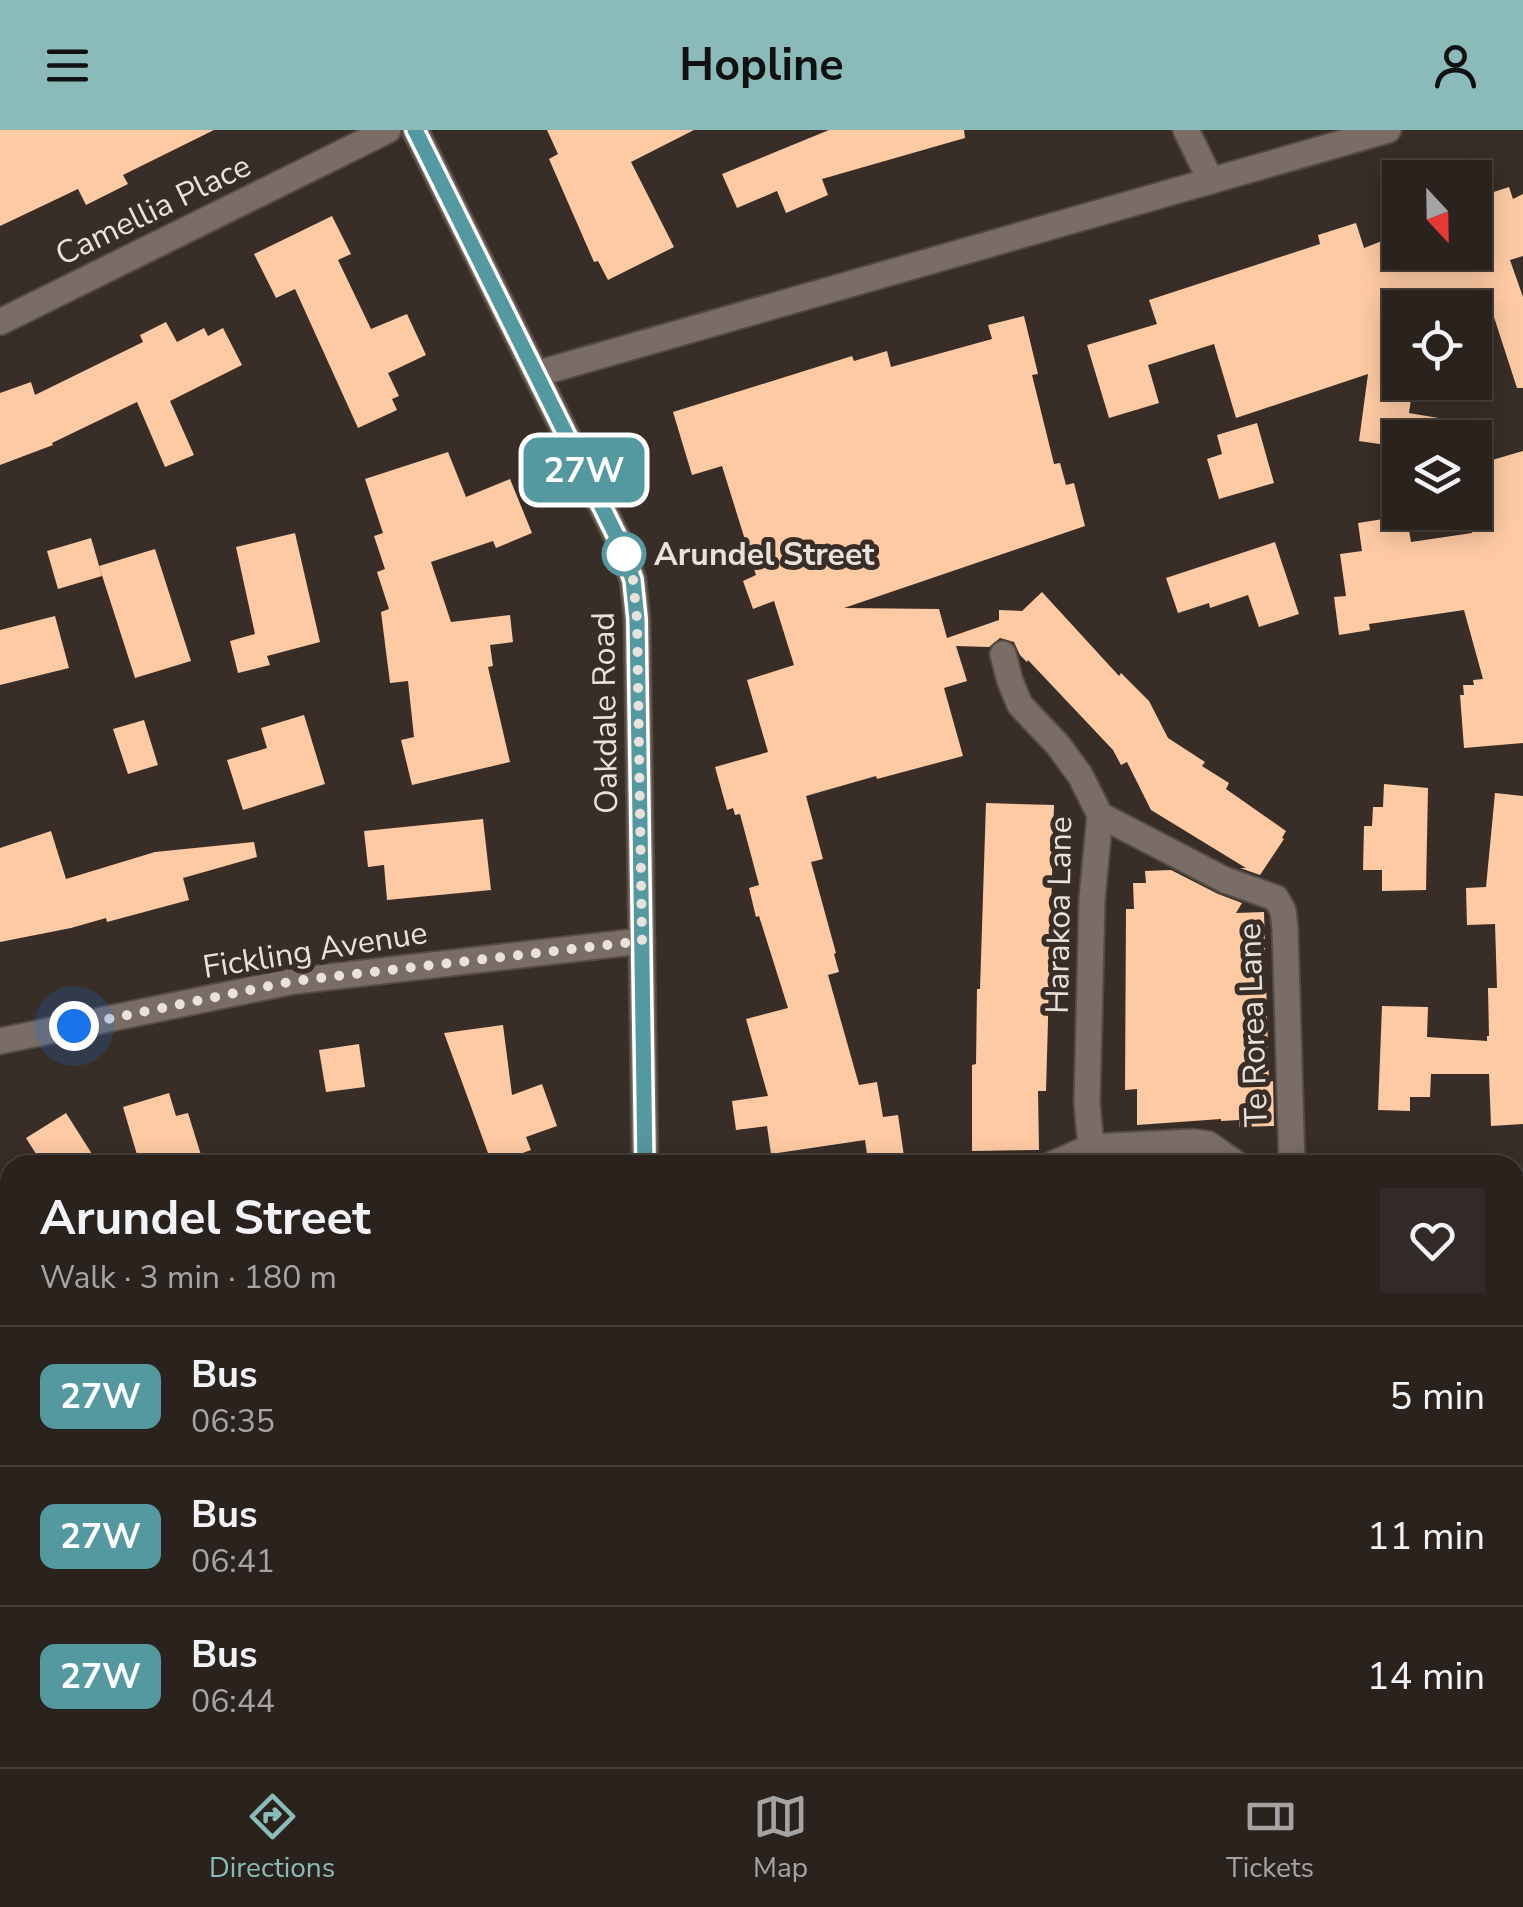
<!DOCTYPE html>
<html lang="en">
<head>
<meta charset="utf-8">
<style>
  :root { --surface:#2a221d; --page:#322a26; --text:#f1f3f6; --muted:#a5a4a4; --line:#463f3b; --accent:#8bbbb9 }
  body { margin:0; font-family:"Nunito Sans",sans-serif; background:var(--page); color:var(--text); height:100vh; display:flex; flex-direction:column; font-size:38px; white-space:nowrap }
  * { box-sizing:border-box; margin:0 }
  p { font-size:32px; color:var(--muted) }
  .icon { flex:none; width:55px; height:55px; fill:none; stroke:currentColor; stroke-width:2; stroke-linecap:round; stroke-linejoin:round }
  .map { position:relative; flex:1; overflow:hidden }
  .drawer { position:absolute; left:0px; top:1025px; width:1525px; height:612px; display:flex; flex-direction:column; background:var(--surface); border-radius:30px 30px 0 0; box-shadow:0 5px 25px #0003,0 0 0 2px var(--line) }
  .drawer>* { flex:none }
  .badge { padding:0 20px; border-radius:15px; font-size:35px; line-height:65px }
  .needle { width:65px; rotate:158deg }
  .fabs { position:absolute; left:1382px; top:30px; display:grid; gap:20px }
  .fabs a { display:grid; place-items:center; width:110px; height:110px; border-radius:0px; background:var(--surface); box-shadow:0 5px 25px #0003,0 0 0 2px var(--line); font-size:50px }
  .you { position:absolute; width:50px; height:50px; margin:-25px; border:8px solid #fff; border-radius:50%; background:#1a73e8; box-shadow:0 0 0 15px #1a73e833 }
  .map>.badge { position:absolute; translate:-50% -50%; box-shadow:0 0 0 5px #fff }
  .round { display:grid; place-items:center; flex:none; width:105px; height:105px; border-radius:0px; background:var(--page) }
  .headline { display:flex; align-items:center; justify-content:space-between; height:170px; padding:0 40px }
  h1 { font-size:48px; font-weight:700; line-height:75px }
  ul { padding:0; list-style:none }
  li { display:flex; align-items:center; gap:30px; height:140px; padding:0 40px; border-top:2px solid var(--line) }
  li div { flex:1 }
  li b { display:block; font-size:38px }
  li em { font-style:normal }
  li .badge { min-width:110px; font-weight:700; text-align:center }
  header { display:flex; justify-content:space-between; align-items:center; height:130px; padding:0 40px; background:var(--accent); color:#111; font-size:45px; font-weight:700 }
  .menu { display:flex; justify-content:space-around; align-items:center; height:140px; border-top:2px solid var(--line); background:var(--surface); font-size:28px; color:var(--muted) }
  .menu a { display:grid; justify-items:center; gap:5px }
  .menu .current { color:var(--accent) }
  .map>svg:first-child { display:block }
  .building { fill:#fdcaa3 }
  .lines { fill:none; stroke-linecap:round; stroke-linejoin:round }
  .minor-casing { stroke:#534b44; stroke-width:29 }
  .path { stroke:#968d87; stroke-width:6; stroke-dasharray:8 5; stroke-linecap:butt }
  .minor { stroke:#796d65; stroke-width:25 }
  .line-casing { stroke:#fff; stroke-width:22 }
  .line { stroke:#54999f; stroke-width:15 }
  .walk { stroke:#e8e1dc; stroke-width:10; stroke-dasharray:0 18 }
  .stop-dot { fill:#fff; stroke:#54999f; stroke-width:5 }
  .labels { text-anchor:middle; dominant-baseline:central; stroke-width:10; stroke-linejoin:round; paint-order:stroke }
  .street-label { font-size:32px; fill:#e8e1dc; stroke:#382e27 }
  .stop-label { font-size:32px; font-weight:bold; fill:#e8e1dc; stroke:#382e27; text-anchor:start }
</style>
</head>
<body>
<header><svg class="icon" aria-label="menu" viewBox="0 0 24 24"><path d="M4 6h16M4 12h16M4 18h16"/></svg>Hopline<svg class="icon" aria-label="person" viewBox="0 0 24 24"><circle cx="12" cy="8" r="4"/><path d="M4 21q1-7 8-7t8 7"/></svg></header>
<div class="map">
<svg width="1523" height="1637" viewBox="0 0 1523 1637">
  <rect width="100%" height="100%" fill="#382e27"/>
  <g class="building">
    <path d="M 0,0 L 214,0 L 123,45 L 128,54 L 86,75 L 78,59 L 0,96 Z"/>
    <path d="M 547,0 L 694,0 L 631,32 L 674,117 L 608,150 L 598,131 L 594,132 L 549,29 L 558,24 Z"/>
    <path d="M 829,0 L 964,0 L 965,8 L 822,49 L 828,65 L 786,83 L 777,61 L 737,78 L 722,44 Z"/>
    <path d="M 1509,57 L 1513,69 L 1523,64 L 1523,126 L 1510,130 L 1523,167 L 1523,258 L 1517,258 L 1491,178 L 1400,178 L 1400,255 L 1413,256 L 1409,283 L 1462,292 L 1461,308 L 1400,308 L 1400,317 L 1359,311 L 1368,244 L 1236,288 L 1214,214 L 1148,235 L 1159,273 L 1109,288 L 1087,215 L 1157,194 L 1149,170 L 1320,114 L 1318,105 L 1356,93 L 1364,118 L 1400,104 L 1400,122 L 1475,122 L 1475,68 Z"/>
    <path d="M 332,86 L 351,124 L 338,130 L 371,199 L 407,184 L 426,225 L 388,243 L 399,266 L 392,269 L 397,280 L 358,298 L 295,159 L 276,168 L 254,124 Z"/>
    <path d="M 1024,186 L 1038,244 L 1032,245 L 1054,334 L 1060,333 L 1066,355 L 1074,353 L 1085,396 L 844,478 L 939,479 L 947,508 L 999,490 L 999,480 L 1022,481 L 1042,462 L 1119,546 L 1121,543 L 1149,571 L 1168,608 L 1205,632 L 1202,636 L 1229,653 L 1226,659 L 1286,701 L 1282,708 L 1284,709 L 1260,745 L 1240,738 L 1246,738 L 1151,680 L 1127,632 L 1121,635 L 1113,620 L 1028,530 L 1027,532 L 1020,525 L 1014,512 L 1000,508 L 989,517 L 956,516 L 967,551 L 944,558 L 963,626 L 877,649 L 876,646 L 806,666 L 823,729 L 811,732 L 836,823 L 834,824 L 839,842 L 828,845 L 859,955 L 877,952 L 883,987 L 898,985 L 904,1026 L 868,1031 L 865,1010 L 771,1024 L 767,996 L 736,1000 L 732,971 L 768,966 L 746,889 L 788,878 L 759,786 L 756,787 L 749,758 L 759,755 L 740,684 L 735,685 L 733,678 L 727,680 L 715,637 L 768,622 L 747,550 L 794,535 L 774,471 L 753,479 L 743,451 L 756,445 L 722,336 L 692,345 L 673,282 L 852,226 L 854,231 L 887,221 L 891,237 L 992,209 L 988,195 Z"/>
    <path d="M 166,192 L 177,212 L 204,198 L 208,206 L 223,198 L 242,235 L 170,271 L 194,325 L 165,337 L 137,272 L 52,313 L 53,315 L 0,335 L 0,263 L 31,252 L 35,265 L 143,212 L 140,205 Z"/>
    <path d="M 1257,293 L 1274,353 L 1219,369 L 1207,329 L 1222,324 L 1217,305 Z"/>
    <path d="M 1523,321 L 1523,613 L 1464,618 L 1460,565 L 1464,565 L 1463,555 L 1474,555 L 1473,550 L 1483,549 L 1464,480 L 1369,494 L 1370,500 L 1339,505 L 1334,467 L 1346,466 L 1340,424 L 1362,421 L 1358,393 L 1396,387 L 1397,395 L 1408,394 L 1411,412 L 1472,403 L 1466,382 L 1475,382 L 1475,335 Z"/>
    <path d="M 448,322 L 466,367 L 510,349 L 532,403 L 496,418 L 493,411 L 431,432 L 451,492 L 510,485 L 513,512 L 490,515 L 493,536 L 488,537 L 510,632 L 412,655 L 401,610 L 414,607 L 408,551 L 390,553 L 381,482 L 389,479 L 377,442 L 385,439 L 374,406 L 383,403 L 365,349 Z"/>
    <path d="M 295,403 L 320,512 L 267,526 L 270,535 L 238,543 L 230,511 L 255,504 L 236,417 Z"/>
    <path d="M 91,408 L 102,446 L 58,459 L 47,421 Z"/>
    <path d="M 1275,412 L 1299,484 L 1259,497 L 1248,465 L 1210,478 L 1209,473 L 1178,483 L 1166,448 Z"/>
    <path d="M 155,419 L 191,531 L 135,548 L 99,436 Z"/>
    <path d="M 55,486 L 69,538 L 0,555 L 0,500 Z"/>
    <path d="M 304,585 L 325,654 L 243,680 L 227,630 L 267,618 L 261,598 Z"/>
    <path d="M 144,590 L 158,635 L 128,644 L 113,599 Z"/>
    <path d="M 1384,654 L 1428,658 L 1426,760 L 1382,761 L 1382,740 L 1363,740 L 1364,696 L 1372,696 L 1373,677 L 1383,677 Z"/>
    <path d="M 1495,663 L 1523,666 L 1523,994 L 1491,996 L 1489,944 L 1431,944 L 1430,967 L 1410,967 L 1410,981 L 1378,980 L 1382,876 L 1428,877 L 1427,907 L 1487,911 L 1487,906 L 1489,906 L 1488,858 L 1497,858 L 1495,794 L 1467,795 L 1466,758 L 1486,757 Z"/>
    <path d="M 986,673 L 1054,675 L 1046,961 L 1038,961 L 1039,1020 L 972,1021 L 972,935 L 976,934 L 977,859 L 980,859 Z"/>
    <path d="M 483,689 L 491,760 L 387,770 L 384,735 L 368,737 L 364,701 Z"/>
    <path d="M 51,701 L 66,749 L 155,722 L 254,712 L 257,727 L 183,748 L 189,770 L 107,792 L 106,788 L 71,798 L 0,812 L 0,718 Z"/>
    <path d="M 1171,740 L 1218,764 L 1242,773 L 1236,783 L 1264,782 L 1269,952 L 1273,951 L 1274,996 L 1239,997 L 1239,990 L 1221,991 L 1221,989 L 1137,995 L 1137,959 L 1125,960 L 1126,779 L 1134,779 L 1133,753 L 1146,753 L 1145,741 Z"/>
    <path d="M 503,895 L 512,965 L 542,954 L 557,996 L 526,1007 L 531,1020 L 492,1034 L 444,903 Z"/>
    <path d="M 359,914 L 365,957 L 326,962 L 319,920 Z"/>
    <path d="M 169,963 L 176,986 L 188,983 L 201,1025 L 169,1035 L 140,1035 L 123,977 Z"/>
    <path d="M 66,983 L 99,1035 L 43,1035 L 26,1008 Z"/>
  </g>
  <g class="lines">
    <defs>
      <g id="minor">
        <path d="M 415,0 L 620,413 L 633,450 L 637,489 L 645,1035"/>
        <path d="M 1186,0 L 1211,51"/>
        <path d="M 0,192 L 388,0"/>
        <path d="M 536,244 L 1388,0"/>
        <path d="M 1003,524 L 1010,551 L 1020,575 L 1058,615 L 1080,645 L 1100,685 L 1092,769 L 1087,973 L 1091,1017"/>
        <path d="M 1100,685 L 1225,750 L 1276,768 L 1283,781 L 1285,798 L 1292,1035"/>
        <path d="M 0,911 L 294,851 L 642,811"/>
        <path d="M 1051,1035 L 1091,1017 L 1193,1012 L 1208,1014 L 1238,1035"/>
        <path d="M 1515,1414 L 1523,1413"/>
        <path d="M 157,1637 L 162,1628"/>
      </g>
    </defs>
    <use href="#minor" class="minor-casing"/>
    <g class="path">
      <path d="M 0,1585 L 10,1590"/>
      <path d="M 84,1628 L 103,1637"/>
    </g>
    <use href="#minor" class="minor"/>
  </g>
  <g class="lines">
    <defs>
      <path id="line" d="M 415,0 L 620,413 L 633,450 L 637,489 L 645,1035"/>
    </defs>
    <use href="#line" class="line-casing"/>
    <use href="#line" class="line"/>
    <path class="walk" d="M 74,896 L 294,851 L 642,811 L 637,489 L 633,450 L 620,413 L 624,424"/>
  </g>
  <circle class="stop-dot" cx="624" cy="424" r="20"/>
  <g class="labels">
    <g class="street-label">
      <text transform="translate(153 80) rotate(-26)">Camellia Place</text>
      <text transform="translate(605 583) rotate(-91)">Oakdale Road</text>
      <text transform="translate(1059 785) rotate(-89)">Harakoa Lane</text>
      <text transform="translate(315 820) rotate(-9)">Fickling Avenue</text>
      <text transform="translate(1253 895) rotate(-92)">Te Rorea Lane</text>
    </g>
    <g class="stop-label">
      <text x="654" y="424">Arundel Street</text>
    </g>
  </g>
</svg>
<div class="fabs">
<a><svg class="needle" viewBox="-14 -14 28 28"><path d="M0-13l5 13h-10z" fill="#e53935"/><path d="M0 13l5-13h-10z" fill="#a5a4a4"/></svg></a>
<a><svg class="icon" aria-label="locate" viewBox="0 0 24 24"><circle cx="12" cy="12" r="6"/><path d="M12 2v4M12 18v4M2 12h4M18 12h4"/></svg></a>
<a><svg class="icon" aria-label="layers" viewBox="0 0 24 24"><path d="M12 4l9 5-9 5-9-5zM3 14l9 5 9-5"/></svg></a>
</div>
<div class="you" style="left:74px;top:896px"></div>
<b class="badge" style="left:584px;top:340px;background:#54999f;color:#fff">27W</b>
<section class="drawer">
<div class="headline"><div><h1>Arundel Street</h1><p>Walk · 3 min · 180 m</p></div><a class="round"><svg class="icon" aria-label="heart" viewBox="0 0 24 24"><path d="M12 20l-8-8c-3-5 5-10 8-4 3-6 11-1 8 4z"/></svg></a></div>
<ul>
<li><span class="badge" style="background:#54999f;color:#fff">27W</span><div><b>Bus</b><p>06:35</p></div><em>5 min</em></li>
<li><span class="badge" style="background:#54999f;color:#fff">27W</span><div><b>Bus</b><p>06:41</p></div><em>11 min</em></li>
<li><span class="badge" style="background:#54999f;color:#fff">27W</span><div><b>Bus</b><p>06:44</p></div><em>14 min</em></li>
</ul>
</section>
</div>
<nav class="menu">
<a class="current"><svg class="icon" aria-label="directions" viewBox="0 0 24 24"><path d="M12 3l9 9-9 9-9-9zM9 14v-3h6M13 9l2 2-2 2"/></svg>Directions</a>
<a><svg class="icon" aria-label="map" viewBox="0 0 24 24"><path d="M3 6l6-2 6 2 6-2v14l-6 2-6-2-6 2zM9 4v14M15 6v14"/></svg>Map</a>
<a><svg class="icon" aria-label="tickets" viewBox="0 0 24 24"><path d="M3 7h18v10H3zM15 7v10"/></svg>Tickets</a>
</nav>
</body>
</html>
